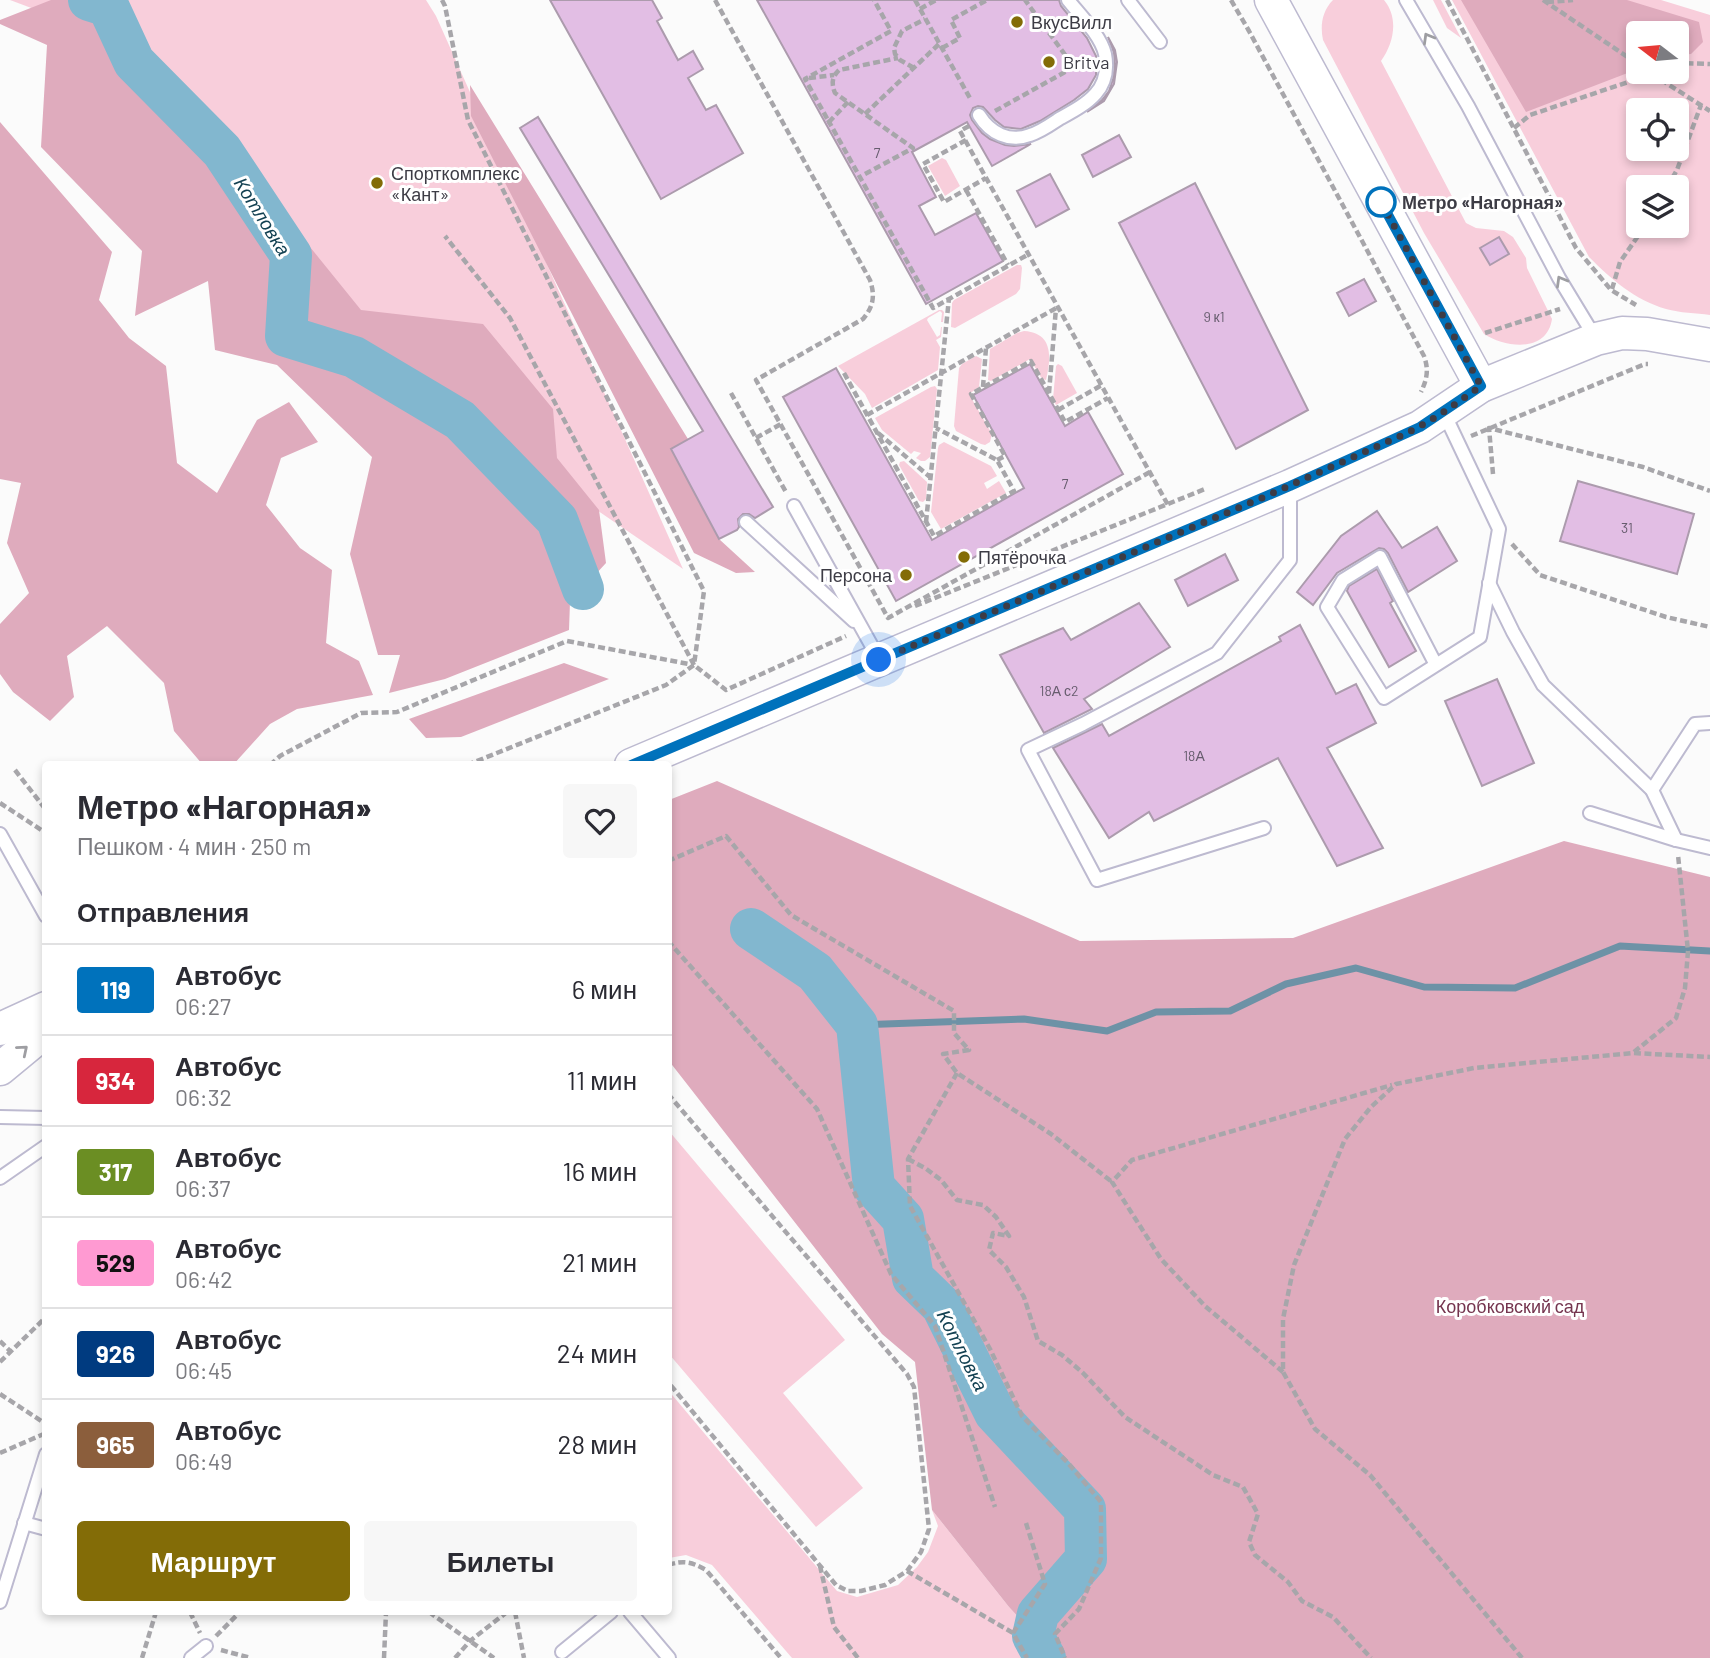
<!DOCTYPE html>
<html lang="ru">
<head>
<meta charset="utf-8">
<style>
  :root { --surface:#fff; --page:#f7f7f7; --text:#2b2b33; --muted:#7c7c81; --line:#e1e1e2; --accent:#836c07 }
  body { margin:0; font-family:Barlow,sans-serif; background:var(--page); color:var(--text); height:100vh; display:flex; flex-direction:column; font-size:26px; white-space:nowrap }
  * { box-sizing:border-box; margin:0 }
  p { font-size:23px; color:var(--muted) }
  .icon { flex:none; width:38px; height:38px; fill:none; stroke:currentColor; stroke-width:2; stroke-linecap:round; stroke-linejoin:round }
  .map { position:relative; flex:1; overflow:hidden }
  .panel { position:absolute; left:42px; top:761px; width:630px; height:854px; display:flex; flex-direction:column; background:var(--surface); border-radius:7px; box-shadow:0 4px 10px #0003 }
  .panel>* { flex:none }
  .badge { padding:0 14px; border-radius:5px; font-size:24px; line-height:46px }
  .needle { width:46px; rotate:286deg }
  .fabs { position:absolute; left:1626px; top:21px; display:grid; gap:14px }
  .fabs a { display:grid; place-items:center; width:63px; height:63px; border-radius:7px; background:var(--surface); box-shadow:0 4px 10px #0003; font-size:35px }
  .you { position:absolute; width:35px; height:35px; margin:-18px; border:5px solid #fff; border-radius:50%; background:#1a73e8; box-shadow:0 0 0 10px #1a73e833 }
  .map>.badge { position:absolute; translate:-50% -50%; box-shadow:0 0 0 4px #fff }
  h2 { padding:0 35px; font-size:26px; line-height:63px }
  .round { display:grid; place-items:center; flex:none; width:74px; height:74px; border-radius:7px; background:var(--page) }
  .summary { display:flex; align-items:center; justify-content:space-between; height:119px; padding:0 35px }
  h1 { font-size:33px; font-weight:800; line-height:52px }
  .action { display:flex; gap:14px; margin-top:auto; padding:14px 35px }
  .action a { flex:1; height:80px; border-radius:7px; background:var(--accent); color:#fff; font-size:28px; font-weight:800; line-height:80px; text-align:center }
  .action a+a { background:var(--page); color:var(--text) }
  ul { padding:0; list-style:none }
  li { display:flex; align-items:center; gap:21px; height:91px; padding:0 35px; border-top:2px solid var(--line) }
  li div { flex:1 }
  li b { display:block; font-size:26px }
  li em { font-style:normal }
  li .badge { min-width:77px; font-weight:700; text-align:center }
  .map>svg:first-child { display:block }
  .green { fill:#f8cedb; fill-rule:evenodd }
  .forest { fill:#dfabbd }
  .lines { fill:none; stroke-linecap:round; stroke-linejoin:round }
  .stream { stroke:#6d92a6; stroke-width:7 }
  .river { stroke:#82b7cf; stroke-width:42 }
  .building { fill:#e2bee4; stroke:#ac9bad; stroke-width:2 }
  .service-casing { stroke:#bdbad0; stroke-width:16 }
  .tertiary-casing { stroke:#bdbad0; stroke-width:35 }
  .path { stroke:#a7a6aa; stroke-width:4.5; stroke-dasharray:7 3.5; stroke-linecap:butt }
  .service { stroke:#fff; stroke-width:12 }
  .tertiary { stroke:#fff; stroke-width:32 }
  .oneway { stroke:#9e9ea2 }
  .line-casing { stroke:#fff; stroke-width:16 }
  .line { stroke:#0072bc; stroke-width:10 }
  .walk { stroke:#3d3c45; stroke-width:7; stroke-dasharray:0 12.6 }
  .poi-dot { fill:#836c07; stroke:#fff; stroke-width:2.5 }
  .stop-dot { fill:#fff; stroke:#0072bc; stroke-width:3.5 }
  .labels { text-anchor:middle; dominant-baseline:central; stroke-width:6; stroke-linejoin:round; paint-order:stroke }
  .number-label { font-size:14px; fill:#665c6d }
  .poi-label { font-size:18px; fill:#3d3c45; stroke:#fff; text-anchor:start }
  .stop-label { font-size:18px; font-weight:bold; fill:#3d3c45; stroke:#fff; text-anchor:start }
  .park-label { font-size:18px; fill:#75354f; stroke:#fff }
  .water-label { font-size:19px; font-style:italic; fill:#134152; stroke:#fff }
</style>
</head>
<body>
<div class="map">
<svg width="1710" height="1658" viewBox="0 0 1710 1658">
  <rect width="100%" height="100%" fill="#fbfbfb"/>
  <g class="green">
    <path d="M 10,0 L 426,0 L 436,16 L 683,569 L 338,333 L 138,48 Z"/>
    <path d="M 1333,0 L 1384,0 C 1399,18 1394,43 1381,61 L 1466,223 L 1476,228 L 1504,231 L 1513,237 L 1526,258 L 1527,268 L 1552,319 C 1547,353 1506,348 1484,334 L 1424,233 L 1323,40 C 1320,26 1322,11 1333,0 Z"/>
    <path d="M 1433,0 L 1441,0 L 1461,38 L 1447,28 Z"/>
    <path d="M 1452,0 L 1661,0 L 1710,15 L 1710,315 C 1696,313 1680,313 1666,309 C 1635,300 1611,279 1589,257 ZM 1638,33 L 1676,33 L 1676,72 L 1638,72 ZM 1638,110 L 1676,110 L 1676,149 L 1638,149 ZM 1638,187 L 1676,187 L 1676,226 L 1638,226 Z"/>
    <path d="M 942,158 L 946,160 L 960,186 L 945,196 L 928,166 Z"/>
    <path d="M 1017,265 L 1021,265 L 1022,268 L 1020,289 L 1016,294 L 955,328 L 951,327 L 952,303 L 954,300 Z"/>
    <path d="M 939,310 L 942,310 L 944,312 L 943,322 L 941,322 L 942,313 L 940,311 L 928,318 L 927,320 L 937,337 L 940,335 L 941,327 L 942,327 L 941,337 L 936,340 L 940,347 L 938,370 L 872,408 L 865,394 L 838,366 Z"/>
    <path d="M 1024,331 C 1054,333 1051,358 1046,380 L 1042,379 L 1030,359 L 991,381 L 988,380 L 990,349 L 1017,333 Z"/>
    <path d="M 976,356 L 982,359 L 979,387 L 969,394 L 992,434 L 990,442 L 985,445 L 981,444 L 956,431 L 954,426 L 959,368 L 962,364 Z"/>
    <path d="M 1058,364 L 1062,366 L 1077,393 L 1056,405 L 1053,399 L 1056,366 Z"/>
    <path d="M 935,386 L 937,389 L 930,457 L 925,461 L 921,461 L 916,458 L 921,453 L 914,451 L 911,454 L 882,430 L 875,418 L 931,387 Z"/>
    <path d="M 944,442 L 991,466 L 997,476 L 984,483 L 987,489 L 999,481 L 1006,493 L 941,529 L 931,512 L 938,448 L 939,445 Z"/>
    <path d="M 904,461 L 927,482 L 926,499 L 923,502 L 919,501 L 899,465 L 900,462 Z"/>
    <path d="M 669,1131 L 845,1340 L 783,1393 L 863,1488 L 816,1527 L 669,1354 Z"/>
    <path d="M 668,1390 L 837,1591 L 857,1597 L 898,1585 L 917,1567 L 928,1552 L 938,1526 L 932,1510 L 1009,1607 L 1037,1637 L 1048,1658 L 792,1658 L 712,1565 L 686,1555 L 669,1558 Z"/>
  </g>
  <g class="forest">
    <path d="M 51,0 L 83,0 L 145,43 L 361,310 L 483,324 L 553,409 L 557,458 L 599,510 L 606,563 L 570,602 L 569,630 L 445,679 L 389,693 L 400,655 L 378,655 L 350,554 L 372,457 L 277,365 L 215,350 L 208,281 L 135,316 L 142,251 L 41,147 L 47,45 L 0,24 L 0,20 Z"/>
    <path d="M 1461,0 L 1627,0 L 1699,22 L 1703,42 L 1691,54 L 1677,55 L 1676,33 L 1638,33 L 1638,69 L 1526,112 Z"/>
    <path d="M 470,85 L 688,439 L 671,449 L 719,539 L 755,572 L 736,573 L 694,553 L 471,116 Z"/>
    <path d="M 0,122 L 112,252 L 99,300 L 129,338 L 166,366 L 177,463 L 217,493 L 257,420 L 289,402 L 318,442 L 281,458 L 266,505 L 300,548 L 332,570 L 326,643 L 359,661 L 373,695 L 297,709 L 270,724 L 233,765 L 203,765 L 174,731 L 164,683 L 107,626 L 67,656 L 74,697 L 50,721 L 13,692 L 0,674 L 0,624 L 29,593 L 7,543 L 21,483 L 0,479 Z"/>
    <path d="M 564,663 L 609,679 L 461,737 L 426,738 L 409,719 Z"/>
    <path d="M 717,781 L 1080,941 L 1293,938 L 1564,841 L 1710,877 L 1710,1658 L 1048,1658 L 1037,1637 L 1009,1607 L 932,1510 L 915,1362 L 882,1334 L 669,1061 L 669,800 Z"/>
  </g>
  <g class="lines">
    <path class="stream" d="M 857,1025 L 1024,1019 L 1107,1031 L 1156,1012 L 1230,1011 L 1286,984 L 1356,968 L 1424,987 L 1515,988 L 1620,946 L 1710,951"/>
    <g class="river">
      <path d="M 89,0 L 108,6 L 134,62 L 222,151 L 291,255 L 286,336 L 354,357 L 460,420 L 557,520 L 583,589"/>
      <path d="M 751,929 L 815,972 L 857,1025 L 874,1187 L 903,1219 L 913,1278 L 942,1306 L 995,1413 L 1085,1509 L 1086,1559 L 1038,1614 L 1033,1636 L 1045,1658"/>
    </g>
  </g>
  <g class="building">
    <path d="M 550,0 L 652,0 L 662,18 L 657,21 L 678,60 L 693,51 L 703,69 L 688,78 L 706,110 L 716,105 L 743,153 L 661,199 Z"/>
    <path d="M 757,0 L 1059,0 L 1061,6 L 1087,38 L 1096,56 L 1096,75 L 1088,89 L 1074,100 L 1040,121 L 1021,129 L 1004,127 L 995,120 L 983,107 L 978,106 L 973,108 L 970,115 L 972,120 L 982,133 L 990,139 L 1005,145 L 1014,146 L 1031,144 L 992,166 L 967,122 L 912,152 L 936,197 L 919,206 L 935,235 L 976,213 L 1003,261 L 926,304 Z"/>
    <path d="M 1108,37 L 1115,50 L 1117,62 L 1114,84 L 1104,101 L 1087,112 L 1102,100 L 1109,91 L 1113,79 L 1115,66 L 1114,53 Z"/>
    <path d="M 538,117 L 773,507 L 755,518 L 749,514 L 743,514 L 738,519 L 739,527 L 737,530 L 719,539 L 671,449 L 703,431 L 520,128 Z"/>
    <path d="M 1119,135 L 1131,157 L 1093,177 L 1082,155 Z"/>
    <path d="M 1050,174 L 1069,209 L 1036,227 L 1017,191 Z"/>
    <path d="M 1195,183 L 1308,410 L 1236,449 L 1119,223 Z"/>
    <path d="M 1499,237 L 1509,254 L 1490,265 L 1480,248 Z"/>
    <path d="M 1364,279 L 1376,301 L 1349,316 L 1337,293 Z"/>
    <path d="M 1030,364 L 1065,426 L 1088,412 L 1123,474 L 896,601 L 783,397 L 836,368 L 932,540 L 1024,488 L 973,395 Z"/>
    <path d="M 1578,481 L 1694,514 L 1677,574 L 1560,541 Z"/>
    <path d="M 1377,511 L 1402,548 L 1437,527 L 1457,561 L 1408,592 L 1388,553 L 1384,549 L 1379,548 L 1337,573 L 1313,605 L 1297,592 L 1341,536 Z"/>
    <path d="M 1225,554 L 1238,580 L 1188,606 L 1175,580 Z"/>
    <path d="M 1377,569 L 1393,601 L 1390,603 L 1416,651 L 1389,667 L 1347,591 L 1349,586 Z"/>
    <path d="M 1139,603 L 1170,647 L 1084,699 L 1092,709 L 1044,733 L 1000,655 L 1063,628 L 1071,640 Z"/>
    <path d="M 1300,625 L 1336,694 L 1356,684 L 1376,723 L 1327,748 L 1383,848 L 1337,866 L 1278,758 L 1154,821 L 1149,812 L 1109,838 L 1053,748 L 1102,724 L 1109,736 L 1281,641 L 1279,637 Z"/>
    <path d="M 1497,679 L 1534,763 L 1482,786 L 1445,701 Z"/>
  </g>
  <g class="lines">
    <defs>
      <g id="service">
        <path d="M 1128,0 L 1160,42"/>
        <path d="M 1406,0 L 1468,106 L 1559,278 L 1596,339"/>
        <path d="M 979,115 C 990,133 1009,143 1030,135 C 1040,132 1050,125 1059,119 C 1086,104 1112,91 1105,54 C 1101,36 1080,15 1068,0"/>
        <path d="M 794,506 L 879,659"/>
        <path d="M 746,522 L 854,621"/>
        <path d="M 1489,583 L 1513,632 L 1543,685 L 1652,790 L 1676,840"/>
        <path d="M 1436,665 L 1380,557 L 1343,580 L 1327,607 L 1384,698 L 1480,637 L 1499,529 L 1444,413"/>
        <path d="M 1652,790 L 1695,724 L 1710,723"/>
        <path d="M 1590,813 L 1676,840 L 1710,848"/>
        <path d="M 1264,828 L 1097,880 L 1028,750 L 1083,724 L 1217,653 L 1290,560 L 1290,486"/>
        <path d="M 0,834 L 46,916"/>
        <path d="M 0,1117 L 46,1118"/>
        <path d="M 0,1178 L 46,1146"/>
        <path d="M 24,1523 L 46,1529"/>
        <path d="M 0,1602 L 46,1454"/>
        <path d="M 630,1612 L 669,1658"/>
        <path d="M 562,1652 L 611,1612"/>
        <path d="M 191,1658 L 206,1646"/>
      </g>
      <g id="tertiary">
        <path d="M 1271,0 L 1481,386"/>
        <path d="M 631,765 L 1290,486 L 1420,427 L 1481,386 L 1596,339 L 1622,333 L 1647,334 L 1710,345"/>
        <path d="M 0,1029 L 46,1008"/>
        <path d="M 0,1069 L 46,1031"/>
      </g>
    </defs>
    <use href="#service" class="service-casing"/>
    <use href="#tertiary" class="tertiary-casing"/>
    <g class="path">
      <path d="M 442,0 L 445,6 L 468,120 L 704,591 L 694,665 L 510,318 L 445,236"/>
      <path d="M 715,0 L 870,280 C 875,295 874,306 863,319 L 756,380 L 888,618 L 1150,472"/>
      <path d="M 915,0 L 971,100"/>
      <path d="M 1231,0 L 1249,31 L 1424,356 C 1429,370 1427,379 1421,392"/>
      <path d="M 1447,0 L 1576,248 L 1611,290 L 1636,305"/>
      <path d="M 1543,0 L 1638,64"/>
      <path d="M 1547,2 L 1573,0"/>
      <path d="M 920,9 L 936,0"/>
      <path d="M 942,48 L 960,38 L 951,20 L 987,0"/>
      <path d="M 1676,63 L 1710,64"/>
      <path d="M 914,68 L 900,60 L 895,54 L 894,48 L 902,31 L 925,19"/>
      <path d="M 1652,74 L 1710,111"/>
      <path d="M 809,78 L 834,75"/>
      <path d="M 848,102 L 829,122 L 805,79 L 891,31 L 874,0"/>
      <path d="M 995,111 L 1074,67 L 1025,0"/>
      <path d="M 865,114 L 939,44"/>
      <path d="M 828,120 L 933,308 L 1029,254"/>
      <path d="M 969,126 L 960,131 L 1168,505"/>
      <path d="M 1514,128 L 1530,115 L 1652,74"/>
      <path d="M 966,140 L 923,164 L 944,202 L 986,178"/>
      <path d="M 865,174 L 913,148 L 835,93 C 831,83 832,77 839,70 L 898,58"/>
      <path d="M 1667,187 L 1677,170 L 1701,105"/>
      <path d="M 966,190 L 1008,265"/>
      <path d="M 1612,289 L 1620,262 L 1645,226"/>
      <path d="M 1485,333 L 1560,309"/>
      <path d="M 844,373 L 934,536 L 1014,491 L 997,460 L 936,428"/>
      <path d="M 983,387 L 986,348"/>
      <path d="M 731,393 L 787,494"/>
      <path d="M 1049,393 L 1056,308"/>
      <path d="M 1058,410 L 1102,385"/>
      <path d="M 867,415 L 1058,307"/>
      <path d="M 878,433 L 930,477"/>
      <path d="M 1471,436 L 1645,364 L 1648,364"/>
      <path d="M 756,438 L 781,424"/>
      <path d="M 997,460 L 1005,456 L 971,394 L 1031,361 L 1065,422 L 1108,398"/>
      <path d="M 1493,474 L 1489,428 L 1643,467 L 1710,491"/>
      <path d="M 926,522 L 949,298"/>
      <path d="M 1512,544 L 1540,575 L 1666,617 L 1710,627"/>
      <path d="M 915,606 L 1205,489"/>
      <path d="M 270,765 L 280,756 L 361,713 L 397,712 L 567,641 L 694,665"/>
      <path d="M 467,765 L 666,685 L 694,665 L 726,690 L 846,636"/>
      <path d="M 15,770 L 46,810"/>
      <path d="M 0,803 L 46,833"/>
      <path d="M 668,861 L 726,836 L 791,915 L 954,1011 L 954,1033 L 969,1050 L 943,1054 L 957,1073 L 1051,1134 L 1112,1182"/>
      <path d="M 668,941 L 817,1109 L 891,1274 L 935,1326 L 995,1507"/>
      <path d="M 1634,1052 L 1676,1018 L 1685,988 L 1688,951 L 1678,855"/>
      <path d="M 957,1073 L 908,1159 L 910,1206 L 990,1349 L 1022,1416 L 1068,1463 L 1101,1502 L 1101,1558 L 1079,1609 L 1055,1634 L 1065,1658"/>
      <path d="M 668,1094 L 907,1374 L 914,1387 L 929,1529 L 921,1552 L 907,1571 L 885,1585 L 861,1591 L 848,1591 L 836,1585 L 668,1382"/>
      <path d="M 908,1159 L 925,1168 L 941,1180 L 957,1200 L 983,1205 L 996,1217 L 1009,1236 L 993,1233 L 989,1250 L 1006,1267 L 1024,1297 L 1038,1341 L 1062,1355 L 1083,1373 L 1125,1417 L 1213,1475 L 1243,1487 L 1258,1514 L 1249,1542 L 1255,1555 L 1288,1582 L 1302,1601 L 1333,1617 L 1371,1658"/>
      <path d="M 0,1341 L 11,1352"/>
      <path d="M 0,1362 L 46,1317"/>
      <path d="M 1283,1372 L 1205,1306 L 1161,1259 L 1112,1182 L 1132,1160 L 1392,1085"/>
      <path d="M 0,1394 L 46,1424"/>
      <path d="M 0,1453 L 46,1433"/>
      <path d="M 1026,1523 L 1045,1584 L 1013,1633 L 1027,1658"/>
      <path d="M 668,1565 C 684,1560 692,1562 706,1570 L 781,1658"/>
      <path d="M 820,1566 L 834,1627 L 858,1658"/>
      <path d="M 907,1571 L 1013,1633"/>
      <path d="M 190,1612 L 200,1633"/>
      <path d="M 429,1612 L 494,1658"/>
      <path d="M 515,1612 L 524,1658"/>
      <path d="M 216,1636 L 240,1612"/>
      <path d="M 221,1650 L 251,1658"/>
      <path d="M 142,1658 L 156,1612"/>
      <path d="M 384,1658 L 386,1612"/>
      <path d="M 455,1658 L 470,1641 L 507,1612"/>
      <path d="M 1522,1658 L 1370,1475 L 1315,1429 L 1283,1372 L 1283,1319 L 1294,1265 L 1345,1139 L 1371,1107 L 1396,1084 L 1474,1068 L 1633,1053 L 1710,1057"/>
    </g>
    <use href="#service" class="service"/>
    <use href="#tertiary" class="tertiary"/>
  </g>
  <defs><path id="oneway-chevron" d="M-2-3.5L2.5 0L-2 3.5" fill="none" stroke-width="1.6" stroke-linecap="round" stroke-linejoin="round" transform="scale(1.75)"/></defs>
  <g class="oneway">
    <use href="#oneway-chevron" transform="translate(1428 38) rotate(-120)"/>
    <use href="#oneway-chevron" transform="translate(1561 281) rotate(-120)"/>
    <use href="#oneway-chevron" transform="translate(23 1050) rotate(-40)"/>
  </g>
  <g class="lines">
    <defs>
      <path id="line" d="M 631,765 L 1290,486 L 1420,427 L 1481,386 L 1381,202"/>
    </defs>
    <use href="#line" class="line-casing"/>
    <use href="#line" class="line"/>
    <path class="walk" d="M 879,660 L 1264,497 L 1398,437 C 1428,424 1454,405 1481,386 L 1381,202"/>
  </g>
  <g class="poi-dot">
    <circle cx="1017" cy="22" r="7"/>
    <circle cx="1049" cy="62" r="7"/>
    <circle cx="377" cy="183" r="7"/>
    <circle cx="964" cy="557" r="7"/>
    <circle cx="906" cy="575" r="7"/>
  </g>
  <circle class="stop-dot" cx="1381" cy="202" r="14"/>
  <g class="labels">
    <g class="number-label">
      <text x="877" y="152">7</text>
      <text x="1214" y="316">9 к1</text>
      <text x="1065" y="483">7</text>
      <text x="1627" y="527">31</text>
      <text x="1059" y="690">18А с2</text>
      <text x="1194" y="755">18А</text>
    </g>
    <g class="poi-label">
      <text x="1031" y="22">ВкусВилл</text>
      <text x="1063" y="62">Britva</text>
      <text x="391" y="173">Спорткомплекс<tspan x="391" dy="21">«Кант»</tspan></text>
      <text x="978" y="557">Пятёрочка</text>
      <text x="892" y="575" text-anchor="end">Персона</text>
    </g>
    <g class="stop-label">
      <text x="1402" y="202">Метро «Нагорная»</text>
    </g>
    <g class="park-label">
      <text x="1510" y="1306">Коробковский сад</text>
    </g>
    <g class="water-label">
      <text transform="translate(263 216) rotate(58)">Котловка</text>
      <text transform="translate(963 1350) rotate(63)">Котловка</text>
    </g>
  </g>
</svg>
<div class="fabs">
<a><svg class="needle" viewBox="-14 -14 28 28"><path d="M0-13l5 13h-10z" fill="#e53935"/><path d="M0 13l5-13h-10z" fill="#7c7c81"/></svg></a>
<a><svg class="icon" aria-label="locate" viewBox="0 0 24 24"><circle cx="12" cy="12" r="6"/><path d="M12 2v4M12 18v4M2 12h4M18 12h4"/></svg></a>
<a><svg class="icon" aria-label="layers" viewBox="0 0 24 24"><path d="M12 4l9 5-9 5-9-5zM3 14l9 5 9-5"/></svg></a>
</div>
<div class="you" style="left:879px;top:660px"></div>
<section class="panel">
<div class="summary"><div><h1>Метро «Нагорная»</h1><p>Пешком · 4 мин · 250 m</p></div><a class="round"><svg class="icon" aria-label="heart" viewBox="0 0 24 24"><path d="M12 20l-8-8c-3-5 5-10 8-4 3-6 11-1 8 4z"/></svg></a></div>
<h2>Отправления</h2>
<ul>
<li><span class="badge" style="background:#0072bc;color:#fff">119</span><div><b>Автобус</b><p>06:27</p></div><em>6 мин</em></li>
<li><span class="badge" style="background:#d7263d;color:#fff">934</span><div><b>Автобус</b><p>06:32</p></div><em>11 мин</em></li>
<li><span class="badge" style="background:#6b8e23;color:#fff">317</span><div><b>Автобус</b><p>06:37</p></div><em>16 мин</em></li>
<li><span class="badge" style="background:#ff9ad2;color:#111">529</span><div><b>Автобус</b><p>06:42</p></div><em>21 мин</em></li>
<li><span class="badge" style="background:#003b80;color:#fff">926</span><div><b>Автобус</b><p>06:45</p></div><em>24 мин</em></li>
<li><span class="badge" style="background:#8b5e3c;color:#fff">965</span><div><b>Автобус</b><p>06:49</p></div><em>28 мин</em></li>
</ul>
<div class="action"><a>Маршрут</a><a>Билеты</a></div>
</section>
</div>
</body>
</html>
